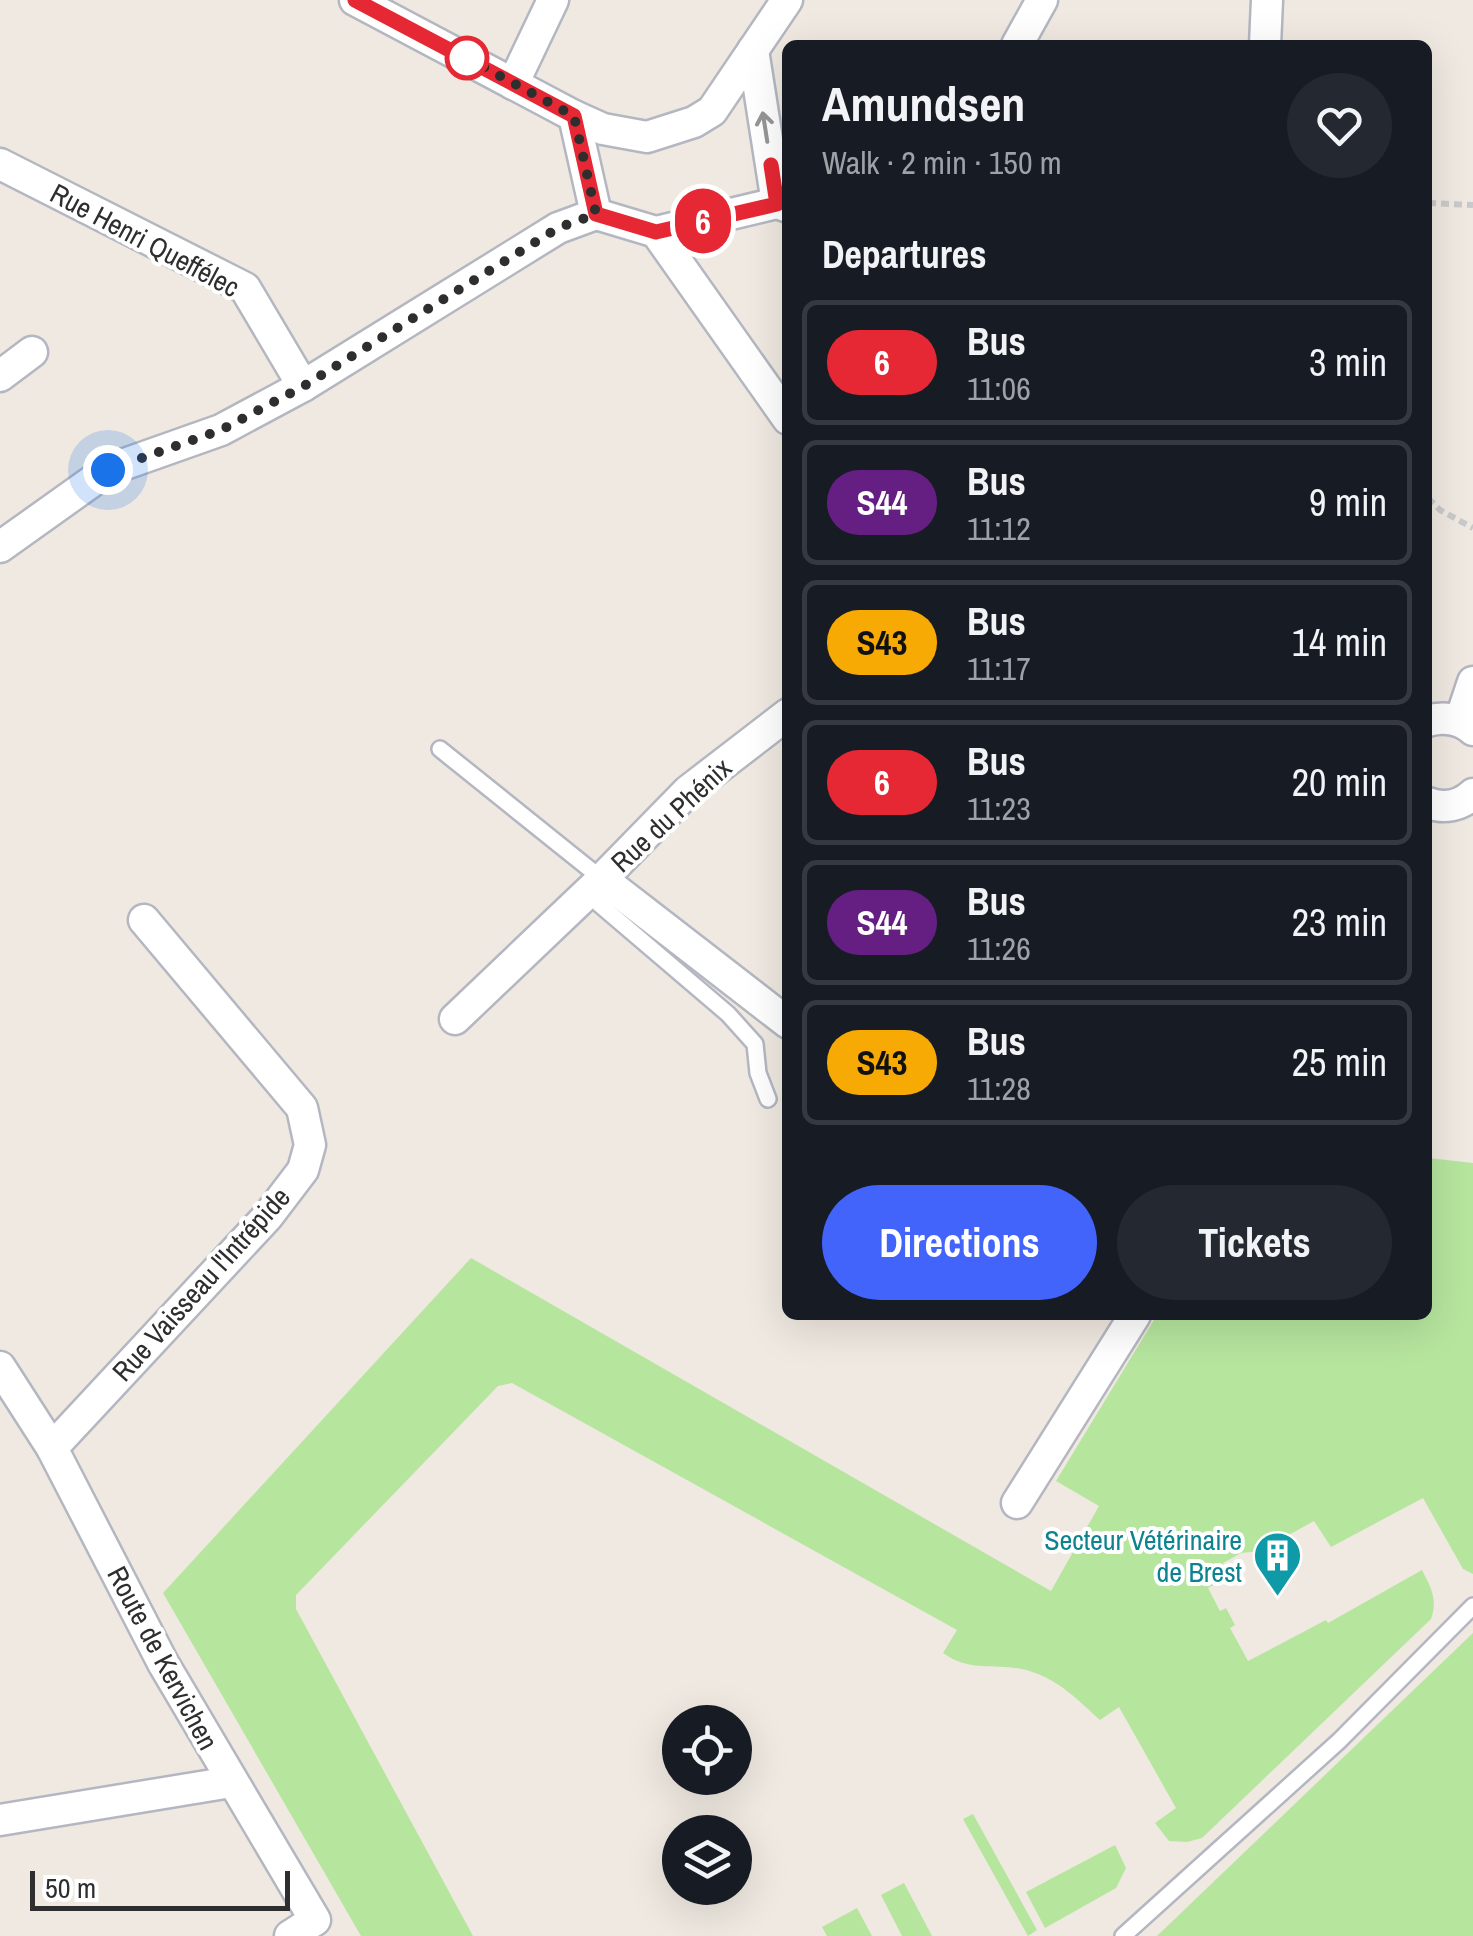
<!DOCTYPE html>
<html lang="en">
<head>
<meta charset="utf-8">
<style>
  :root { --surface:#171b24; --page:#242831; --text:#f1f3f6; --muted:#9ea1a6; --line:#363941; --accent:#4264fb }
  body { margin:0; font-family:"Archivo Narrow",sans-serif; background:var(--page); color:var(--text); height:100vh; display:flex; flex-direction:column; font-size:38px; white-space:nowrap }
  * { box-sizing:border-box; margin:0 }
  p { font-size:32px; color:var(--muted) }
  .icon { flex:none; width:55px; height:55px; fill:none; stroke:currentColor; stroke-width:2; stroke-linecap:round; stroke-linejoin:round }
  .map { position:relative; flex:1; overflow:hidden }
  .panel { position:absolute; left:782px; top:40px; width:650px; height:1280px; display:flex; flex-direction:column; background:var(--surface); border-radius:15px; box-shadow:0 10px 40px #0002 }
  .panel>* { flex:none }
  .badge { padding:0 20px; border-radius:32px; font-size:35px; line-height:65px }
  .controls { position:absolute; left:662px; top:1705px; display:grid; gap:20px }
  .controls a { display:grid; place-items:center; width:90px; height:90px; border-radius:50%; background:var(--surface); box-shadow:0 10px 40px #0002; font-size:50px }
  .scale { position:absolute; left:30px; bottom:25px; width:260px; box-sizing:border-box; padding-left:10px; border:5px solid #2e2e2e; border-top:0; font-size:28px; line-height:35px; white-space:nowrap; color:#2e2e2e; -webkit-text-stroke:8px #fff; paint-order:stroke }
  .you { position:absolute; width:50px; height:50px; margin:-25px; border:8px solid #fff; border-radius:50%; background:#1a73e8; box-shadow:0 0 0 15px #1a73e833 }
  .map>.badge { position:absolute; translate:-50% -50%; box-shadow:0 0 0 5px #fff }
  h2 { padding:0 40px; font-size:38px; line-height:90px }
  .round { display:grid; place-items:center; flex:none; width:105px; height:105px; border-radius:52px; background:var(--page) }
  .overview { display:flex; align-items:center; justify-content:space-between; height:170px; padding:0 40px }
  h1 { font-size:48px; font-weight:700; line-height:75px }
  .cta { display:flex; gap:20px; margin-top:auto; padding:20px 40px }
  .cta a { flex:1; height:115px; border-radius:60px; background:var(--accent); color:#fff; font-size:40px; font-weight:700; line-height:115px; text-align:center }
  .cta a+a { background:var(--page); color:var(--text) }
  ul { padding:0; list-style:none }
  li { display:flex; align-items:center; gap:30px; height:125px; margin:0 20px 15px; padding:0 20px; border:5px solid var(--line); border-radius:15px }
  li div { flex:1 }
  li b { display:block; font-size:38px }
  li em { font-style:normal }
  li .badge { min-width:110px; font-weight:700; text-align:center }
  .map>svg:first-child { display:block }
  .green { fill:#b6e59e }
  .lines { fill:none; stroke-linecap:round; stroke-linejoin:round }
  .service-casing { stroke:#b4b7c1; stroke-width:20 }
  .minor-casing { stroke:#b4b7c1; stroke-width:35 }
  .path { stroke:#c9c9c9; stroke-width:6; stroke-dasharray:8 5; stroke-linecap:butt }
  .service { stroke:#fff; stroke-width:15 }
  .minor { stroke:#fff; stroke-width:30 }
  .oneway { stroke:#969696 }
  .line-casing { stroke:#fff; stroke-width:22 }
  .line { stroke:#e62834; stroke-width:15 }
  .walk { stroke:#2e2e2e; stroke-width:10; stroke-dasharray:0 18 }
  .stop-dot { fill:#fff; stroke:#e62834; stroke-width:5 }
  .labels { text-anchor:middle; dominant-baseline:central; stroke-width:8; stroke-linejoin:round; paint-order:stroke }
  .street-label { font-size:28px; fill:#2e2e2e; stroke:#fff }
  .culture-label { font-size:28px; fill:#0d838f; stroke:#fff; text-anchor:end }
</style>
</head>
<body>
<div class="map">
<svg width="1473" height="1936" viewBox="0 0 1473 1936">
  <rect width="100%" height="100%" fill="#efe9e1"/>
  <g class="green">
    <path d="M 1428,1158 L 1473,1163 L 1473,1574 L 1463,1569 L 1423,1498 L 1331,1547 L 1314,1521 L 1260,1551 L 1241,1553 L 1223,1563 L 1229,1576 L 1208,1588 L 1220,1611 L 1226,1608 L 1235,1625 L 1230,1628 L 1248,1661 L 1326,1620 L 1328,1623 L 1422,1570 C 1431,1588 1438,1599 1431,1619 L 1202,1838 L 1187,1842 L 1169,1841 L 1155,1823 L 1176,1808 L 1119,1707 L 1100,1720 C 1080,1702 1061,1682 1035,1673 C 1004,1660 973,1675 943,1653 L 957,1630 L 512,1383 L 498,1386 L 296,1595 L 296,1609 L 473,1936 L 361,1936 L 163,1593 L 471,1258 L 1051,1591 L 1099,1506 L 1056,1481 L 1157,1315 L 1428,1315 Z"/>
    <path d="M 1473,1633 L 1473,1936 L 1157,1936 Z"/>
    <path d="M 973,1814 L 1037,1930 L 1028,1936 L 963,1819 Z"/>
    <path d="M 1115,1845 L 1126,1868 L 1116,1888 L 1045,1928 L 1026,1892 Z"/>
    <path d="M 904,1883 L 932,1936 L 902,1936 L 881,1895 Z"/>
    <path d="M 857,1908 L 872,1936 L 827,1936 L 822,1927 Z"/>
  </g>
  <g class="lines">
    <defs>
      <g id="service">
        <path d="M 440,749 L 602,879 L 599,904 L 728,1014 L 755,1044 L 758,1073 L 768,1099"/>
        <path d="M 1123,1936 L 1339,1741 L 1473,1606"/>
      </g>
      <g id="minor">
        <path d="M 355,0 L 574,116 L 603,129 L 647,137 L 694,122 L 712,111 L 787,0"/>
        <path d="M 1017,45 L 1042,0"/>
        <path d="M 1265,45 L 1267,0"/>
        <path d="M 753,50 L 777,203"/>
        <path d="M 513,84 L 553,0"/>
        <path d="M 574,116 L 596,214"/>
        <path d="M 0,164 L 245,288 L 303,386"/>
        <path d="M 596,214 L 656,232 L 777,203 L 788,207"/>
        <path d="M 656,232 L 788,419"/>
        <path d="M 0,376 L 32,352"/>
        <path d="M 0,547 L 108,470 L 221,430 L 303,386 L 558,228 L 596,214"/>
        <path d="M 1428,721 C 1443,716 1461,719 1473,730"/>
        <path d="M 1460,721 L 1473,682"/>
        <path d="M 1428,803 C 1444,809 1460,806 1473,794"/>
        <path d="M 602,879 L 788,1023"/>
        <path d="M 455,1019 L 602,879 L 688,791 L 788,714"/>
        <path d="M 0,1367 L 52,1448 L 163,1663 L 315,1920 L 290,1936"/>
        <path d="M 52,1448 L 268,1216 L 303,1170 L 310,1145 L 302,1108 L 144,920"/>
        <path d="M 1017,1503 L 1135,1315"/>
        <path d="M 0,1820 L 231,1782"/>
      </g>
    </defs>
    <use href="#service" class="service-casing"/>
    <use href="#minor" class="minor-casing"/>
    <g class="path">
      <path d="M 1428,203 L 1473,205"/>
      <path d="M 1428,498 L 1440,510 L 1473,528"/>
    </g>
    <use href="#service" class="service"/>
    <use href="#minor" class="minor"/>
  </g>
  <defs><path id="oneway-shaft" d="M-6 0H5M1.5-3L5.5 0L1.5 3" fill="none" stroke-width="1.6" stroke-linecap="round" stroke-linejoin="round" transform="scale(2.5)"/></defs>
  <use class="oneway" href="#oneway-shaft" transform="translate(765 127) rotate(-99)"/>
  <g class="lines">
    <defs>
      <path id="line" d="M 355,0 L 574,116 L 596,214 L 656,232 L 777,204 L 771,165"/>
    </defs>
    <use href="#line" class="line-casing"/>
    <use href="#line" class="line"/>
    <path class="walk" d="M 108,470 L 221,430 L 304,386 L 558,228 L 596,214 L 574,116 L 467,58"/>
  </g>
  <defs>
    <symbol id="building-pin" viewBox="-11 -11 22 30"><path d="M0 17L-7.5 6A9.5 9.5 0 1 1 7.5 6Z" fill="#0f9aa8" stroke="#fff"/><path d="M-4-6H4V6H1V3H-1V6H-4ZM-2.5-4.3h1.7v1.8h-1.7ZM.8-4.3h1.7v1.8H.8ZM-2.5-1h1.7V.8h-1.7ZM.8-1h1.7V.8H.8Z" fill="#fff"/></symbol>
  </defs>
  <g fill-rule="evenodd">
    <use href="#building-pin" x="1250" y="1528" width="55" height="75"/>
  </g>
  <circle class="stop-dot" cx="467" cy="58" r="20"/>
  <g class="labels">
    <g class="street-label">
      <text transform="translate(145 240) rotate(28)">Rue Henri Queffélec</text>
      <text transform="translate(671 815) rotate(-43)">Rue du Phénix</text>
      <text transform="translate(201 1284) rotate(-48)">Rue Vaisseau l'Intrépide</text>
      <text transform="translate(163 1658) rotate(62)">Route de Kervichen</text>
    </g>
    <g class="culture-label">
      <text x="1242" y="1540">Secteur Vétérinaire<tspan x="1242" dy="32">de Brest</tspan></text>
    </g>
  </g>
</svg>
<div class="controls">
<a><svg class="icon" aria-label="locate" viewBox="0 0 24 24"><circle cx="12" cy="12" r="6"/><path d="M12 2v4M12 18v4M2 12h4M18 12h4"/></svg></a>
<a><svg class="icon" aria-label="layers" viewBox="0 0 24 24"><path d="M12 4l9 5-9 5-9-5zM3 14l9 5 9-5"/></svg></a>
</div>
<div class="scale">50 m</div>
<div class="you" style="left:108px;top:470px"></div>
<b class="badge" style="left:703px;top:221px;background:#e62834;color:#fff">6</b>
<section class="panel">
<div class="overview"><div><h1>Amundsen</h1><p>Walk · 2 min · 150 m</p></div><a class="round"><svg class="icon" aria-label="heart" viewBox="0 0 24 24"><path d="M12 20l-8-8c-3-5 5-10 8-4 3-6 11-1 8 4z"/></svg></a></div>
<h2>Departures</h2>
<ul>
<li><span class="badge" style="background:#e62834;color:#fff">6</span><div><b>Bus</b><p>11:06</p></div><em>3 min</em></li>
<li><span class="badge" style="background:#651f82;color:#fff">S44</span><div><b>Bus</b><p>11:12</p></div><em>9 min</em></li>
<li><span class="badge" style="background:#f8aa04;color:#111">S43</span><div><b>Bus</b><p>11:17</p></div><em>14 min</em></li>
<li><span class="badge" style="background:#e62834;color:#fff">6</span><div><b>Bus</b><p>11:23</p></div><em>20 min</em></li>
<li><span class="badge" style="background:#651f82;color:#fff">S44</span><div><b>Bus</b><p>11:26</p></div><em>23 min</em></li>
<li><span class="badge" style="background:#f8aa04;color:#111">S43</span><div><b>Bus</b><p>11:28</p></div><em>25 min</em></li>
</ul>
<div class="cta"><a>Directions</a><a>Tickets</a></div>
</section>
</div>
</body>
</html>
